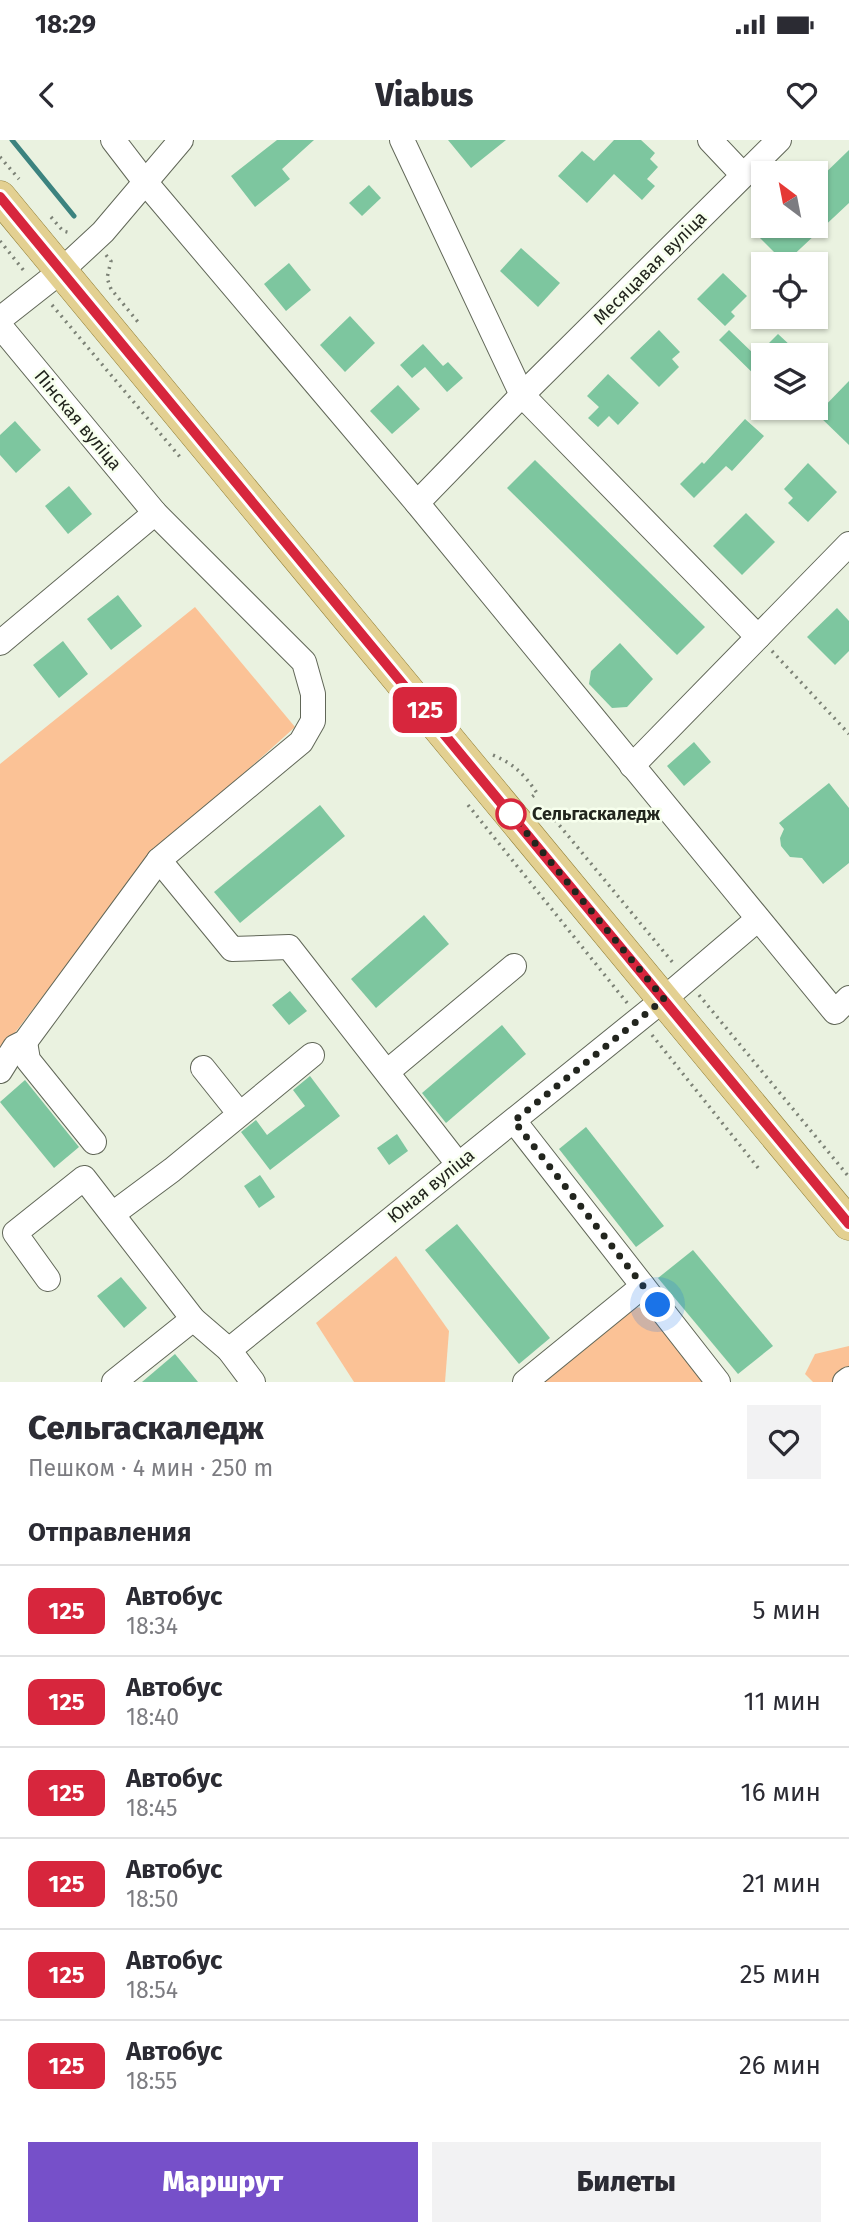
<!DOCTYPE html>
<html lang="ru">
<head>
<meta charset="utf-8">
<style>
  :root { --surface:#fff; --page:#f2f2f3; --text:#2b2b33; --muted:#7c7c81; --line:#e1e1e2; --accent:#7650c9 }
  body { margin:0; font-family:"Fira Sans",sans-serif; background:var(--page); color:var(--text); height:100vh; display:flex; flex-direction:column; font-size:26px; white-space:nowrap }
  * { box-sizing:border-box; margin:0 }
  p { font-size:23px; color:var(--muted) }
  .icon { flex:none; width:38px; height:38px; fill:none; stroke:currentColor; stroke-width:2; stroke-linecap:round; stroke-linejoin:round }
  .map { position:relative; height:1242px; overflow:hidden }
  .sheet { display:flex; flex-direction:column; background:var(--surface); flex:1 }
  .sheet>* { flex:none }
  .badge { padding:0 14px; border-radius:10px; font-size:24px; line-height:46px }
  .needle { width:46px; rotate:328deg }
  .tools { position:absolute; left:751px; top:21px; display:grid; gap:14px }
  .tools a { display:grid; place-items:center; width:77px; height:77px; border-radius:0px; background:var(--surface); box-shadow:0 2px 5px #0004; font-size:35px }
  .you { position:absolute; width:35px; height:35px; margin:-18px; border:5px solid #fff; border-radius:50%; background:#1a73e8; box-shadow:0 0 0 10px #1a73e833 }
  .map>.badge { position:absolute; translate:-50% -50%; box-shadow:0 0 0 4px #fff }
  h2 { padding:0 28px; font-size:26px; line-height:63px }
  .round { display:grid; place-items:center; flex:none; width:74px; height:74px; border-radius:0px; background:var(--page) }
  .headline { display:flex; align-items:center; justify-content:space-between; height:119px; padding:0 28px }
  h1 { font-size:33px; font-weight:800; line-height:52px }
  .cta { display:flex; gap:14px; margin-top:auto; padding:14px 28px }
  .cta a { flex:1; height:80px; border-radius:0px; background:var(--accent); color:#fff; font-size:28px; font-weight:800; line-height:80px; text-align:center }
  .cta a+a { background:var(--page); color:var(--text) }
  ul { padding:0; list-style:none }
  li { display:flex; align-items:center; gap:21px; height:91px; padding:0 28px; border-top:2px solid var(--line) }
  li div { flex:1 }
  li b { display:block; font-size:26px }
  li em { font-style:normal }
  li .badge { min-width:77px; font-weight:700; text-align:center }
  .status { display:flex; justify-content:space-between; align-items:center; height:49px; padding:0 35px; background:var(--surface); direction:ltr }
  .status svg { height:19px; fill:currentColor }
  header { display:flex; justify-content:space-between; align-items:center; height:91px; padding:0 28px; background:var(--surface); font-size:32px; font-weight:800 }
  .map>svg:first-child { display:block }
  .green { fill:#fbc296 }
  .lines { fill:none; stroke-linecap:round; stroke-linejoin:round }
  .stream { stroke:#3c837f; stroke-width:5 }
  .building { fill:#7dc69f }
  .minor-casing { stroke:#616758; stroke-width:26 }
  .major-casing { stroke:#938039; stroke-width:33 }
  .path { stroke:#7c8276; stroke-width:3.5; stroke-dasharray:2 5; stroke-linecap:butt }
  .minor { stroke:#fff; stroke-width:24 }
  .major { stroke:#e3d091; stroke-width:32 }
  .line-casing { stroke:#fff; stroke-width:16 }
  .line { stroke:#d7263d; stroke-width:10 }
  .walk { stroke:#22251e; stroke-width:7; stroke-dasharray:0 12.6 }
  .stop-dot { fill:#fff; stroke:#d7263d; stroke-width:3.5 }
  .labels { text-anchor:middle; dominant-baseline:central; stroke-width:5; stroke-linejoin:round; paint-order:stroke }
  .street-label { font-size:18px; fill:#22251e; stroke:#f7ffed }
  .stop-label { font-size:18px; font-weight:bold; fill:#22251e; stroke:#f7ffed; text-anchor:start }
</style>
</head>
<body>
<div class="status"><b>18:29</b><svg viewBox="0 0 49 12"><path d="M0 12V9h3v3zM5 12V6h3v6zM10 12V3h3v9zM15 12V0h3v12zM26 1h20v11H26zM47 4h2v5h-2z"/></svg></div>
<header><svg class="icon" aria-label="back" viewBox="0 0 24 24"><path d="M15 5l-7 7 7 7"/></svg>Viabus<svg class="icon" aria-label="heart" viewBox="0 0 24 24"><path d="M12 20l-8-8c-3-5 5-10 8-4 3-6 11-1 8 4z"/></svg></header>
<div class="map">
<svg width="849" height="1242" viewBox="0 0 849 1242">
  <rect width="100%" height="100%" fill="#eaf2e0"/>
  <g class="green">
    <path d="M 195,467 L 295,587 L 148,720 L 0,912 L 0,624 Z"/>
    <path d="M 396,1116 L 449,1191 L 445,1242 L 354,1242 L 316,1183 Z"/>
    <path d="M 623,1167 L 651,1168 L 710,1242 L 543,1242 Z"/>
    <path d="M 849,1206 L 849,1242 L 813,1242 L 805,1234 L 815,1214 Z"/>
  </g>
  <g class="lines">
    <path class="stream" d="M 12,0 L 74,76"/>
  </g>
  <g class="building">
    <path d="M 277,0 L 314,0 L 282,29 L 290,39 L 255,67 L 231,36 Z"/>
    <path d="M 448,0 L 506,0 L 471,28 Z"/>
    <path d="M 614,0 L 641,0 L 655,13 L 650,19 L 658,27 L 647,39 L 655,46 L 642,60 L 614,34 L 587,63 L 558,36 L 582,11 L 594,21 Z"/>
    <path d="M 849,10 L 849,63 L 785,123 L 760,98 L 772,86 L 816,86 L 816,42 Z"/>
    <path d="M 369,45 L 381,58 L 362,76 L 349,63 Z"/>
    <path d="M 521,108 L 560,143 L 538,167 L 500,131 Z"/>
    <path d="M 289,123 L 311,150 L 286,171 L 264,144 Z"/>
    <path d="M 723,133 L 747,156 L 731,172 L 735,176 L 725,186 L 697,159 Z"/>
    <path d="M 350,176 L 375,203 L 345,232 L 320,205 Z"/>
    <path d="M 659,190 L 680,212 L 672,219 L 679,227 L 659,247 L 630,218 Z"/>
    <path d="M 729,190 L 756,216 L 778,194 L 791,206 L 782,215 L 763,215 L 763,243 L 719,200 Z"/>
    <path d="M 423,204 L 443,226 L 448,222 L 463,238 L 447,252 L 425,227 L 412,238 L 400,225 Z"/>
    <path d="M 608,234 L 639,263 L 618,285 L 609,276 L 598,287 L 588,278 L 599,267 L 587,256 Z"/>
    <path d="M 849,241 L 849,305 L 817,274 Z"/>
    <path d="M 398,245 L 420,269 L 392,294 L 370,271 Z"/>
    <path d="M 745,279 L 764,296 L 732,331 L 726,326 L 694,358 L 680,344 L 702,322 L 704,324 Z"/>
    <path d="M 15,281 L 41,310 L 16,333 L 0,315 L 0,295 Z"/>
    <path d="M 535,320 L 705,487 L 677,515 L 507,348 Z"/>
    <path d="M 808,323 L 837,352 L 808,382 L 788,363 L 793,358 L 784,349 Z"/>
    <path d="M 69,346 L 92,374 L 68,394 L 45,366 Z"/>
    <path d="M 746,373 L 775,402 L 742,435 L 713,406 Z"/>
    <path d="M 118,455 L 142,486 L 111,510 L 87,479 Z"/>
    <path d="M 837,468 L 849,481 L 849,511 L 835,525 L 807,497 Z"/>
    <path d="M 63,501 L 88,534 L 59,558 L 33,525 Z"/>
    <path d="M 620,503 L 653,539 L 627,567 L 612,568 L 589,544 L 591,531 Z"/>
    <path d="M 694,602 L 711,622 L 684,646 L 667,626 Z"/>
    <path d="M 829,643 L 849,668 L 849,723 L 823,744 L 802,718 L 790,717 L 781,706 L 780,698 L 784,689 L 779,683 Z"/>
    <path d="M 320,665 L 345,696 L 240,783 L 214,752 Z"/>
    <path d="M 424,775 L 449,804 L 376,868 L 351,839 Z"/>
    <path d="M 290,851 L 307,871 L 289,885 L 272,865 Z"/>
    <path d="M 502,885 L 526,914 L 446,983 L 422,953 Z"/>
    <path d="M 310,936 L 340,976 L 270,1030 L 241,992 L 256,980 L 267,995 L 305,966 L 293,950 Z"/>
    <path d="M 25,940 L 79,1007 L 54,1028 L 0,962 Z"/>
    <path d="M 586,987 L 664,1086 L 636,1107 L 559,1009 Z"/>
    <path d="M 397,994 L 408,1011 L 389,1025 L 377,1008 Z"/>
    <path d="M 260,1035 L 275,1057 L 259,1068 L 244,1046 Z"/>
    <path d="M 457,1084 L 550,1198 L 519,1224 L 425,1110 Z"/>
    <path d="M 693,1110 L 773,1206 L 738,1234 L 658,1138 Z"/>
    <path d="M 121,1137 L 147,1168 L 124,1188 L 97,1156 Z"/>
    <path d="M 175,1214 L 198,1242 L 142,1242 Z"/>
  </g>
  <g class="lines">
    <defs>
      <g id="minor">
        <path d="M 113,0 L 146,43 L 417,363 L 835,872 L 849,858"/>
        <path d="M 402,0 L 522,255 L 758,497"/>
        <path d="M 710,0 L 743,35"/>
        <path d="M 0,179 L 61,131 L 103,92 L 181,0"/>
        <path d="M 0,186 L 155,373 L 304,522 L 313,554 L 313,581 L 301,602 L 159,720 L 25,902 L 15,907 L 0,931"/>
        <path d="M 417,363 L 522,255 L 779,0"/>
        <path d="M 0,503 L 155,373"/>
        <path d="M 632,626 L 849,404"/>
        <path d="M 159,720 L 232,809 L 289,807 L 458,1024"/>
        <path d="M 25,902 L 28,920 L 94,1002"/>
        <path d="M 203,928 L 239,973"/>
        <path d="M 387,932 L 514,826"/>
        <path d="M 514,981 L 718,1242"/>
        <path d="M 114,1073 L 172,1030 L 312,915"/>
        <path d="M 48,1139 L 15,1093 L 84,1038 L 193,1179 L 229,1210 L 253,1242"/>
        <path d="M 229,1210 L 664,859 L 758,779"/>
        <path d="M 114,1242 L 193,1179"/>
        <path d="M 525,1242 L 643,1146"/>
        <path d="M 845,1242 L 849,1239"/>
      </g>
      <path id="major" d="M 0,57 L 849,1084"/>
    </defs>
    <use href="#minor" class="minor-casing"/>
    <use href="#major" class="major-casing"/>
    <g class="path">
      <path d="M 0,17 L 19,39"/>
      <path d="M 51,77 L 63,91 L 71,93"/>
      <path d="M 0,101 L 25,132"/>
      <path d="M 106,115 L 111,121 L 107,138 L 111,149 L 138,182"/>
      <path d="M 52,165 L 180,317"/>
      <path d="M 772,511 L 849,594"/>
      <path d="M 493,615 C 514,624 524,634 537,653 L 529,659"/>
      <path d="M 468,665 L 628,864"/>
      <path d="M 555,680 L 674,824"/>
      <path d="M 699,855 L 849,1037"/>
      <path d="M 652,895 L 759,1029"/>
    </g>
    <use href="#minor" class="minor"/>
    <use href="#major" class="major"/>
  </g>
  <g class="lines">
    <defs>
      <path id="line" d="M 0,57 L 849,1084"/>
    </defs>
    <use href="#line" class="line-casing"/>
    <use href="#line" class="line"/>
    <path class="walk" d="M 511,674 L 664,859 L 514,981 L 658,1165"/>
  </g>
  <circle class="stop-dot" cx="511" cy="674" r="14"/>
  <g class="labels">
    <g class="street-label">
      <text transform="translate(650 128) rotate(-45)">Месяцавая вуліца</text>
      <text transform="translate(78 280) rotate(50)">Пінская вуліца</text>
      <text transform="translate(431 1046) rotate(-39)">Юная вуліца</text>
    </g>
    <g class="stop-label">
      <text x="532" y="674">Сельгаскаледж</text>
    </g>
  </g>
</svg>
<div class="tools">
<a><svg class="needle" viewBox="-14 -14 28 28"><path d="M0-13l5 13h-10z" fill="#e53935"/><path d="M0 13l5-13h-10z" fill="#7c7c81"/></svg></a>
<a><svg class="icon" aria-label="locate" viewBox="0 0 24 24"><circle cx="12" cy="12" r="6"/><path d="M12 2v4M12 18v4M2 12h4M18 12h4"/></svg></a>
<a><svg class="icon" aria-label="layers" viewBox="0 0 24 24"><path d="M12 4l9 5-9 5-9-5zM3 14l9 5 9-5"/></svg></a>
</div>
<div class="you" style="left:658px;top:1165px"></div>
<b class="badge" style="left:425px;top:570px;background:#d7263d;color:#fff">125</b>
</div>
<section class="sheet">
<div class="headline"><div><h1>Сельгаскаледж</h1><p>Пешком · 4 мин · 250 m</p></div><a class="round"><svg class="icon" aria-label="heart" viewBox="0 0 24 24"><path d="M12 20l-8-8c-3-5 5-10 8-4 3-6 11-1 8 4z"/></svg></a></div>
<h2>Отправления</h2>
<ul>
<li><span class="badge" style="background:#d7263d;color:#fff">125</span><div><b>Автобус</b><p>18:34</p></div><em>5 мин</em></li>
<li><span class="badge" style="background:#d7263d;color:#fff">125</span><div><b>Автобус</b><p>18:40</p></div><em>11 мин</em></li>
<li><span class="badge" style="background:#d7263d;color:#fff">125</span><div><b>Автобус</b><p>18:45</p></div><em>16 мин</em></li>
<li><span class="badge" style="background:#d7263d;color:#fff">125</span><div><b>Автобус</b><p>18:50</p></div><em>21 мин</em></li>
<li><span class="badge" style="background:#d7263d;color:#fff">125</span><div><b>Автобус</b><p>18:54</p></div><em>25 мин</em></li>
<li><span class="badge" style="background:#d7263d;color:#fff">125</span><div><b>Автобус</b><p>18:55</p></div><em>26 мин</em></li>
</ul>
<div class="cta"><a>Маршрут</a><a>Билеты</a></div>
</section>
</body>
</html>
